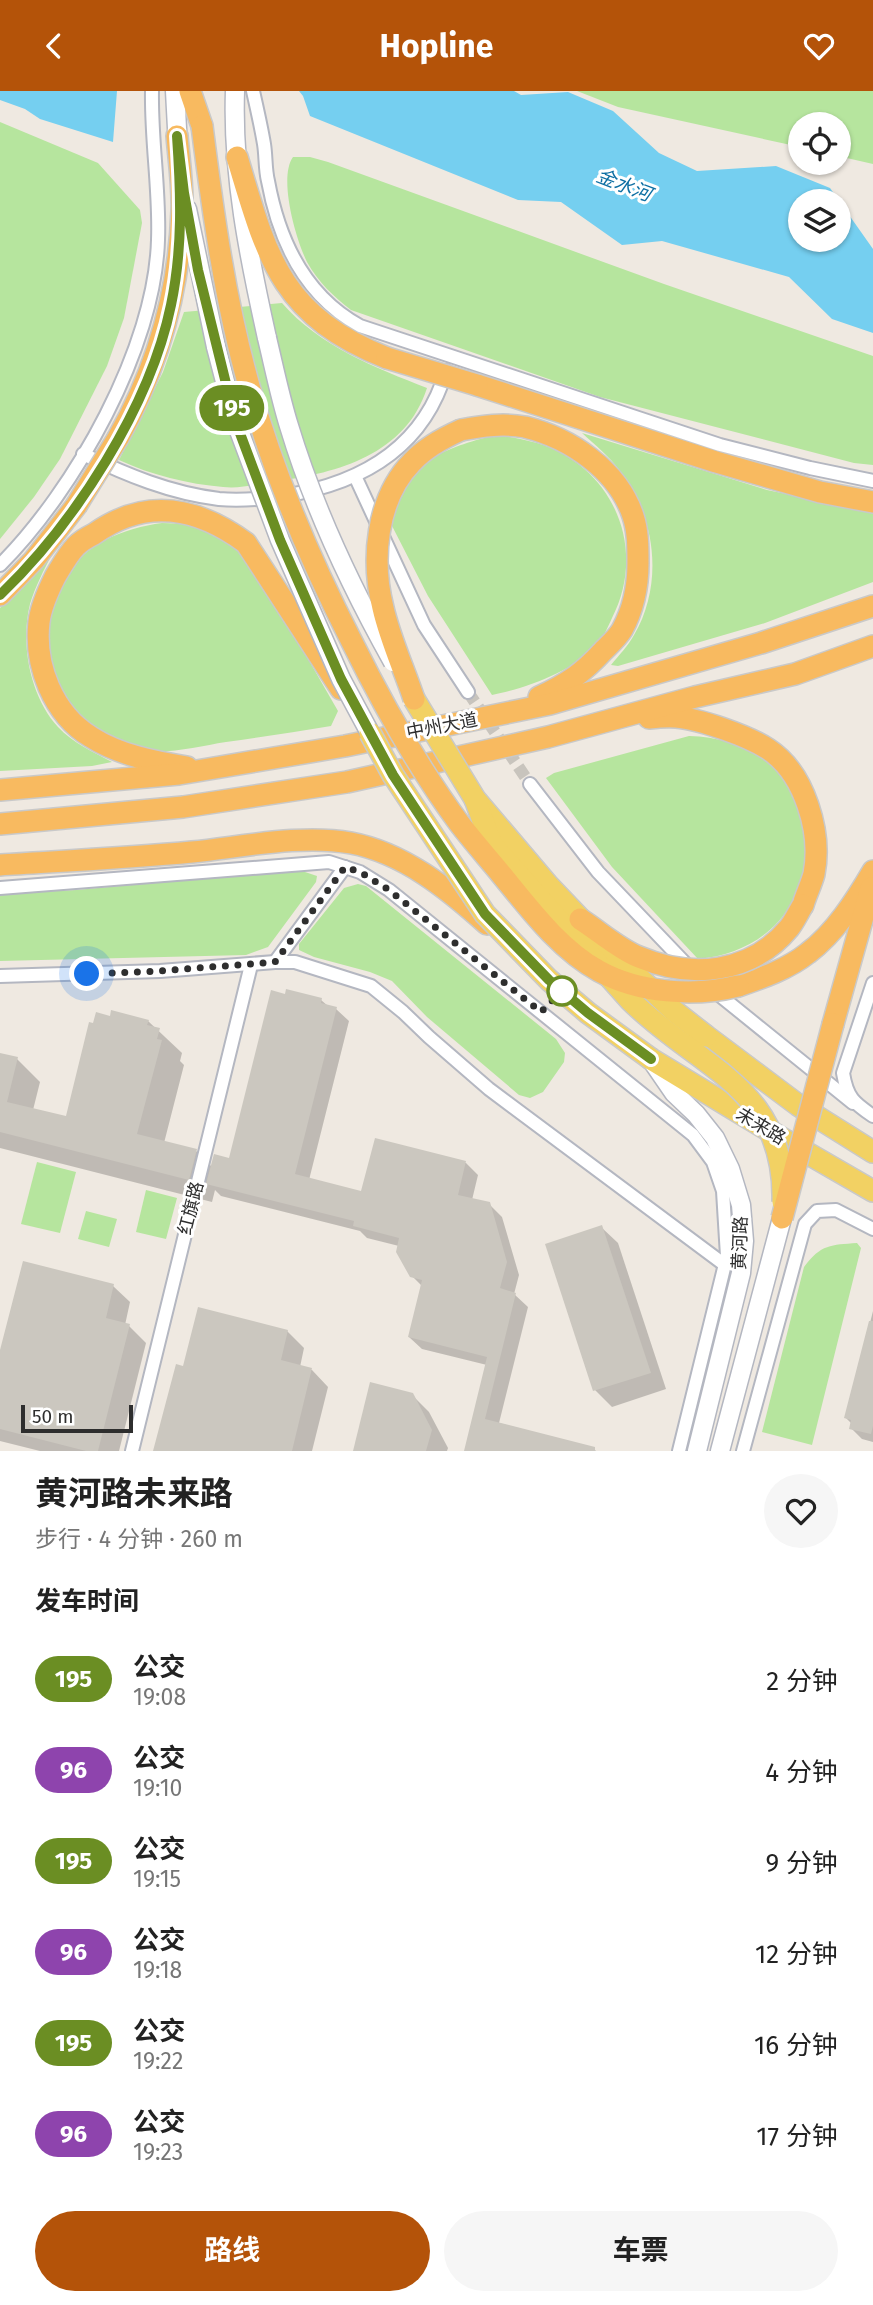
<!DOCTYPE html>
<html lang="zh">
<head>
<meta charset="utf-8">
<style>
  :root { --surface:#fff; --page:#f6f6f6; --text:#222; --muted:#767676; --accent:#b45309 }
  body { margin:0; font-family:"Fira Sans","Noto Sans SC",sans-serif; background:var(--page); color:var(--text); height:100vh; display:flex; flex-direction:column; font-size:26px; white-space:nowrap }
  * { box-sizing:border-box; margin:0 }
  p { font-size:23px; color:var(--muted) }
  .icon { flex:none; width:38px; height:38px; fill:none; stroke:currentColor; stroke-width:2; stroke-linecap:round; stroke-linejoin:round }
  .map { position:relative; height:1360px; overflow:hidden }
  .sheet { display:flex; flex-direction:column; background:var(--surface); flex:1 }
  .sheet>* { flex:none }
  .badge { padding:0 14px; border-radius:23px; font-size:24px; line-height:46px }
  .fabs { position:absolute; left:788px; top:21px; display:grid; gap:14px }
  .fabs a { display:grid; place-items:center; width:63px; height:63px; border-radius:50%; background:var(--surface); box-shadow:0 2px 5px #0004; font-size:35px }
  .scale { position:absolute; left:21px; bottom:18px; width:112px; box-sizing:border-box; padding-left:7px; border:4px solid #2e2e2e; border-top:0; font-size:19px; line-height:24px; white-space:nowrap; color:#2e2e2e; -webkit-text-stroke:5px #fff; paint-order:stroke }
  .you { position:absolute; width:35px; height:35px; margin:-18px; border:5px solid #fff; border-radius:50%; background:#1a73e8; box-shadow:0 0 0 10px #1a73e833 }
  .map>.badge { position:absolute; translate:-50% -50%; box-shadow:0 0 0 4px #fff }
  h2 { padding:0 35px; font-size:26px; line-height:63px }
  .round { display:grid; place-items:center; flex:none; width:74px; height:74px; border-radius:37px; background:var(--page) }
  .overview { display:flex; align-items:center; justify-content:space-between; height:119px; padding:0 35px }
  h1 { font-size:33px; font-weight:700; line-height:52px }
  .action { display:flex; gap:14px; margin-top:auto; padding:14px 35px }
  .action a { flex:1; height:80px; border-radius:42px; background:var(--accent); color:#fff; font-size:28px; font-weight:700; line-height:80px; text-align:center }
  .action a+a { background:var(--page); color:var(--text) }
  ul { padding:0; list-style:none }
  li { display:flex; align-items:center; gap:21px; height:91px; padding:0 35px }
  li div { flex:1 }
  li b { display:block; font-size:26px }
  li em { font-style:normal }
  li .badge { min-width:77px; font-weight:700; text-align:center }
  header { display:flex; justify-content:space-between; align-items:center; height:91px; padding:0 35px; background:var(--accent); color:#fff; font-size:32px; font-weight:700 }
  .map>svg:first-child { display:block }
  .green { fill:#b6e59e }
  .water { fill:#75cff0; fill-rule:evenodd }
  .shadow { fill:#0003 }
  .building { fill:#cbc7bf }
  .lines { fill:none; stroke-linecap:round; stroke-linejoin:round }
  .minor-tunnel { stroke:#c8c4bd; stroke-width:12; stroke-dasharray:12 6; stroke-linecap:butt }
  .minor-casing { stroke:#b4b7c1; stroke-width:16 }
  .secondary-casing { stroke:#b4b7c1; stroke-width:21 }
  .primary-casing { stroke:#c9c9c9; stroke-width:24 }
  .trunk-casing { stroke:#c9c9c9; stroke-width:24 }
  .minor { stroke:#fff; stroke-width:12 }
  .secondary { stroke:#fff; stroke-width:18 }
  .primary { stroke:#f2d163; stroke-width:21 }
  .trunk { stroke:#f8ba60; stroke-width:21 }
  .secondary-bridge-casing { stroke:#b4b7c1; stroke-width:21; stroke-linecap:butt }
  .primary-bridge-casing { stroke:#c9c9c9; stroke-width:24; stroke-linecap:butt }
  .trunk-bridge-casing { stroke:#c9c9c9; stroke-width:24; stroke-linecap:butt }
  .secondary-bridge { stroke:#fff; stroke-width:18 }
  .primary-bridge { stroke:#f2d163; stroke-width:21 }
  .trunk-bridge { stroke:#f8ba60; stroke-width:21 }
  .line-casing { stroke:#fff; stroke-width:16 }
  .line { stroke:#6b8e23; stroke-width:10 }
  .walk { stroke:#2e2e2e; stroke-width:7; stroke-dasharray:0 12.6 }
  .stop-dot { fill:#fff; stroke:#6b8e23; stroke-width:3.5 }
  .labels { text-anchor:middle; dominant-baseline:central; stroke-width:6; stroke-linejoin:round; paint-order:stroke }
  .street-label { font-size:18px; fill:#2e2e2e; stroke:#fff }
  .water-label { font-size:19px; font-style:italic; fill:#0d6fa3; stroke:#fff }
</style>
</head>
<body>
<header><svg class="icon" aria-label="back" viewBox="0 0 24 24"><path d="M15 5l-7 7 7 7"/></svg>Hopline<svg class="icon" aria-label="heart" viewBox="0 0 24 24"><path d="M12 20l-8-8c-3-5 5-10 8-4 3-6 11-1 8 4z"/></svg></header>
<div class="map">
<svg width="873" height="1360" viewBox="0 0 873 1360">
  <rect width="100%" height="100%" fill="#efe9e1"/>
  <g class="green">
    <path d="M 577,0 L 873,0 L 873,73 L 838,65 L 838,33 L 800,33 L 800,56 L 618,16 Z"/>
    <path d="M 0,31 L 98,72 L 140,119 L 142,132 L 124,227 L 107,275 L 60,368 L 34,406 L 0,448 Z"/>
    <path d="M 293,66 L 310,66 L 328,71 L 664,193 L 873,265 L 873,374 L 854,372 L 600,306 L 351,219 C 334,206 318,191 307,171 C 296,149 278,87 293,66 Z"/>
    <path d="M 282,212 C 319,255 376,277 427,297 C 406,363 338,382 277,390 C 259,393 240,398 223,396 C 188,393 151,384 119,369 L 163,281 L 184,221 Z"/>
    <path d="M 582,342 L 767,399 L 873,421 L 873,491 L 765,532 L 618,575 L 611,574 C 619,564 628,555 634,544 C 664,493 656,426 620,380 C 610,366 595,354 582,342 Z"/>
    <path d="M 491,345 C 507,344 522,348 537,352 C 613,375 648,457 612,527 C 608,536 603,547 596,555 C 574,580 524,598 492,604 L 428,505 L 390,431 C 411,372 432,361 491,345 Z"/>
    <path d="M 162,432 L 187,433 L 228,450 L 254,474 L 338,620 L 331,635 C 296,641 261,646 226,651 C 194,656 157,667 125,655 C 119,653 113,648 107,645 C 50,611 31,547 64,488 C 83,453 124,437 162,432 Z"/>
    <path d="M 52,463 C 44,479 35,496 30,513 C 20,553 30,605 58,636 C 73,652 93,661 112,671 L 92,675 L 0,680 L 0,517 Z"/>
    <path d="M 689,645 C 739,646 785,671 803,720 C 807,732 806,750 806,763 C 802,824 757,863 698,868 L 612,776 L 546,687 L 554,682 Z"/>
    <path d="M 285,780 L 305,781 L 317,785 L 316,791 L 268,856 L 246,864 L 0,870 L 0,803 L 76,799 Z"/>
    <path d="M 358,793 L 366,795 L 556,948 L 565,962 L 564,971 L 543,1001 L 530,1007 L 519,1004 L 427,926 L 392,890 L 370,881 L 314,866 L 299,859 L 299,853 L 344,797 Z"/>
    <path d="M 37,1071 L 76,1081 L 60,1142 L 21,1133 Z"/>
    <path d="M 146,1099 L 177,1107 L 166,1148 L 136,1141 Z"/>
    <path d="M 86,1120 L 117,1128 L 109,1156 L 78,1148 Z"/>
    <path d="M 857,1152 L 861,1157 L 812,1354 L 762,1341 L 804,1176 C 821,1153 831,1154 857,1152 Z"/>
  </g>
  <g class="water">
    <path d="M 0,0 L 117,0 L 113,51 L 40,28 L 25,18 L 0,9 Z"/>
    <path d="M 299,0 L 514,0 L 521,4 L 568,1 L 613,20 L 659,62 L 697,80 L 776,75 L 830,97 L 873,158 L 873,242 L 832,228 L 789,186 L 662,150 L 622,154 L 561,111 L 518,109 L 310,25 L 303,5 ZM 800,110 L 838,110 L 838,149 L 800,149 Z"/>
  </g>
  <g class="shadow">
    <path d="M 321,909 L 328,915 L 336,918 L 349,930 L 309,1089 L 363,1102 L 376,1050 L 466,1072 L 478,1084 L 472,1109 L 489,1113 L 502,1126 L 519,1184 L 514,1203 L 528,1216 L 499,1332 L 593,1357 L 596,1360 L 466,1360 L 487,1274 L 422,1258 L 409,1246 L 422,1195 L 412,1185 L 399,1155 L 367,1147 L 360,1140 L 221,1105 L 215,1099 L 212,1111 L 0,1057 L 0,963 L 17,968 L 40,991 L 33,1019 L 67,1028 L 148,930 L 182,962 L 180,970 L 184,974 L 164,1052 L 196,1060 L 212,1076 L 230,1069 Z"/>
    <path d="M 601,1136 L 618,1152 L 666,1298 L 612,1316 L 595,1299 Z"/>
    <path d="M 113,1195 L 130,1211 L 125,1234 L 129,1235 L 146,1252 L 119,1360 L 40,1360 L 0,1350 L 0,1267 Z"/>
    <path d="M 873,1220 L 873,1351 L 862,1348 L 851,1337 L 852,1333 L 846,1327 Z"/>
    <path d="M 287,1240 L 304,1257 L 300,1276 L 312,1279 L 328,1296 L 312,1360 L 155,1360 L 185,1277 Z"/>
    <path d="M 412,1304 L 429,1321 L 448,1357 L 447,1360 L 355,1360 Z"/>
  </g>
  <g class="building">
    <path d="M 286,898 L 322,907 L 321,912 L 337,916 L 295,1083 L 361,1100 L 375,1047 L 466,1070 L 458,1104 L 490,1111 L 507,1171 L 500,1197 L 516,1202 L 485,1328 L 595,1356 L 595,1360 L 464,1360 L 487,1266 L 408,1246 L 422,1189 L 410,1186 L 396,1161 L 399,1147 L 353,1135 L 354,1130 L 206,1093 L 214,1063 L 229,1067 L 271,899 L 285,903 Z"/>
    <path d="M 111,919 L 149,929 L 147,934 L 160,937 L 157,948 L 162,949 L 137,1043 L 197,1058 L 189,1089 L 0,1041 L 0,962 L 18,966 L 7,1011 L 66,1025 L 89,931 L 93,932 L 96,921 L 110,925 Z"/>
    <path d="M 602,1134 L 651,1282 L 593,1300 L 545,1153 Z"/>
    <path d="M 23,1170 L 114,1193 L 106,1227 L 130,1233 L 98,1360 L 86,1360 L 0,1338 L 0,1259 Z"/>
    <path d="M 198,1216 L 288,1239 L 281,1269 L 312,1277 L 292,1360 L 153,1360 L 176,1273 L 183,1275 Z"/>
    <path d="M 869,1230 L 873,1230 L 873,1335 L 871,1343 L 849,1338 L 851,1329 L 844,1327 Z"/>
    <path d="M 370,1291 L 413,1302 L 432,1339 L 426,1360 L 353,1360 Z"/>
  </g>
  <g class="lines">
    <path class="minor-tunnel" d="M 468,601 L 530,693"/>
    <defs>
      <g id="minor">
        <path d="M 253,0 C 257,18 261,35 264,53 C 266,65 265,78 268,90 C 279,150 305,205 360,235 L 720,354 L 810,377 L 873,390"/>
        <path d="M 83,363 C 127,384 170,402 219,408 C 240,410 262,408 283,405 C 359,393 423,359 446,280"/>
        <path d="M 355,385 L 424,534 L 468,601"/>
        <path d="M 0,474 C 75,399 155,257 158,149 C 160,100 151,50 152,0"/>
        <path d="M 530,693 L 598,781 L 702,890 L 853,1012"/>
        <path d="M 0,797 L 329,771 L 360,781 L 389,799 L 693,1044 L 713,1071 L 723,1100 L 727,1165 L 679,1360"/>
        <path d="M 275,871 L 345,776"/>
        <path d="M 0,885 L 160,880 L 275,871 L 295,871 L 371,895 L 403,921 L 429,946 L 489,998 L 725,1174"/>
        <path d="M 873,892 L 843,982 C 847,1007 854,1012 873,1025"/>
        <path d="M 132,1360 L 251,874"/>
        <path d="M 743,1360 L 805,1133 L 817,1120 L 836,1119 L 873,1138"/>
      </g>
      <g id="secondary">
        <path d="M 175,0 L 178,56"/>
        <path d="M 235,0 C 232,83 249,166 267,247"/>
        <path d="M 187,118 L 216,256"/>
        <path d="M 652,970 L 674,1002 L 696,1023 L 715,1047 L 730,1078 L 741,1114 L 744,1150 L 741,1182 L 697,1360"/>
        <path d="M 720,1360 L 782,1127"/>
      </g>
      <g id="primary">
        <path d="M 706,945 L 798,1014 L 873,1061"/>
        <path d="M 651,968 L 788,1051 L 873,1100"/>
      </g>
      <g id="trunk">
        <path d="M 190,0 L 202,35"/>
        <path d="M 237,66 C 267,167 281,225 387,267"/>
        <path d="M 477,294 L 716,371 L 820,401 L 873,411"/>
        <path d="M 461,339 C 482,335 503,332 525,336 C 570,347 618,379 633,425 C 638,440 638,456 638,472 C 638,496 633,519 622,539 C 617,547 610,553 604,559 C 583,582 567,593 539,606"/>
        <path d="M 118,347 C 158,276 179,202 182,120 C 183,95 179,69 177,45"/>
        <path d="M 0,504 L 34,469 L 76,415"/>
        <path d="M 649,627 C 658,626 668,625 676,626 C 700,628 748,645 768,658 C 805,682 822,742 814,783 C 811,794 806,804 803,814"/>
        <path d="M 187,676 C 155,671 119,664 91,646 C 53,623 34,574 39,531 C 41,515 48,500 55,486 C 61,476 68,463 76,455 C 81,450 88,446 94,443 C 146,406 197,416 246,452 L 341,598"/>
        <path d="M 0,699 L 179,683 L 345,655 L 550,613 L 761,552 L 873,515"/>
        <path d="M 0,733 L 183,716 L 347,691 L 548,646 L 695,606 L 795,583 L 873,555"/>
        <path d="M 0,774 C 64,770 128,767 192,761 C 242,756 301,743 351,752 C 404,762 448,798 487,833"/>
        <path d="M 738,895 C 762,887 788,878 808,862 C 835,842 856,809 873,780"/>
        <path d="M 833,933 L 871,797"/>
      </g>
    </defs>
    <use href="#minor" class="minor-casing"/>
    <use href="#secondary" class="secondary-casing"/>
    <use href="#primary" class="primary-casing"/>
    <use href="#trunk" class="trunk-casing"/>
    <use href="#minor" class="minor"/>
    <use href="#secondary" class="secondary"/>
    <use href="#primary" class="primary"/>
    <use href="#trunk" class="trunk"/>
    <defs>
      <g id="secondary-bridge">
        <path d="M 267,247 C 274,276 280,306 289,335 C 314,418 351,496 393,571"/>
        <path d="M 216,256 L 235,329 L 280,449 L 341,588 L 370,642"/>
      </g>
      <g id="primary-bridge">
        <path d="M 414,608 L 475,708 L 548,794 L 611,860 L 674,920 L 706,945"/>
        <path d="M 370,642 L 393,684 L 485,823 L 549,889 L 588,922 L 651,968"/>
        <path d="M 475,708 L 492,754 L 630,909 C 699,978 786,995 783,1111"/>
      </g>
      <g id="trunk-bridge">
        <path d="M 202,35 C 213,122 225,210 249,295 C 274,384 310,469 352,551 C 383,614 417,675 459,732 C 472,749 487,766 501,783 C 529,817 559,858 599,880 C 639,902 694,906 738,895"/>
        <path d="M 387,267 L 477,294"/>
        <path d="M 76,415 L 118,347"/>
        <path d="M 414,608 C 404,578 390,548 383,517 C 371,469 376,408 412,371 C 425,357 443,347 461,339"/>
        <path d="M 580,828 C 599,840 619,858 639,866 C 691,888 751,883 789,837 C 794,831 798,822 803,814"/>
        <path d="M 782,1127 L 833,933"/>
      </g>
    </defs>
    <use href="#secondary-bridge" class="secondary-bridge-casing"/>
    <use href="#primary-bridge" class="primary-bridge-casing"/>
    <use href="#trunk-bridge" class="trunk-bridge-casing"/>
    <use href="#secondary-bridge" class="secondary-bridge"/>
    <use href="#primary-bridge" class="primary-bridge"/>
    <use href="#trunk-bridge" class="trunk-bridge"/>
  </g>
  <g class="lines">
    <defs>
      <path id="line" d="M 0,504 C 75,432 150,316 171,214 C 183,157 181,102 177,45 L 184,102 L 198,179 L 235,329 L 280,449 L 341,588 L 393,684 L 485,823 L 549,889 L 588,922 L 651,968"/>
    </defs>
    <use href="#line" class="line-casing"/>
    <use href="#line" class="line"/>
    <path class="walk" d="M 87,883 L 160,880 L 275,871 L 345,776 L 360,781 L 389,799 L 541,921 L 562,900"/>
  </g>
  <circle class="stop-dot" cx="562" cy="900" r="14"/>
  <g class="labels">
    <g class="street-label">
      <text transform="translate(442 635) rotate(-11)">中州大道</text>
      <text transform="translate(761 1035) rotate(31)">未来路</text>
      <text transform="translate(191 1117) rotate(-76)">红旗路</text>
      <text transform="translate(740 1152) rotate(-88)">黄河路</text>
    </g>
    <g class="water-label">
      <text transform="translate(624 94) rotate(21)">金水河</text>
    </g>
  </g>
</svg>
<div class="fabs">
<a><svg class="icon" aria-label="locate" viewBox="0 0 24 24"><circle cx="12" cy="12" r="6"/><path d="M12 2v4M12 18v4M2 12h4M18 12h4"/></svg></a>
<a><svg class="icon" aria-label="layers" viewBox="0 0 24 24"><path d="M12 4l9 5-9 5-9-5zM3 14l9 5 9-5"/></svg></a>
</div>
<div class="scale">50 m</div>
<div class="you" style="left:87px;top:883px"></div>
<b class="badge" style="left:232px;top:317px;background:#6b8e23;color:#fff">195</b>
</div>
<section class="sheet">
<div class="overview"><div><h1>黄河路未来路</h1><p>步行 · 4 分钟 · 260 m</p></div><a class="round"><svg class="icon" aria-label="heart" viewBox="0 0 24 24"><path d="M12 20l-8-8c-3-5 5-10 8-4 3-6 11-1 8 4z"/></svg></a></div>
<h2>发车时间</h2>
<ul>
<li><span class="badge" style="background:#6b8e23;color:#fff">195</span><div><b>公交</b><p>19:08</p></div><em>2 分钟</em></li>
<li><span class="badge" style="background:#8e44ad;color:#fff">96</span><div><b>公交</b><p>19:10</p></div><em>4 分钟</em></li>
<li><span class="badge" style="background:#6b8e23;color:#fff">195</span><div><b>公交</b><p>19:15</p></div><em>9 分钟</em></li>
<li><span class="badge" style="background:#8e44ad;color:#fff">96</span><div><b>公交</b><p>19:18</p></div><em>12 分钟</em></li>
<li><span class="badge" style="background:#6b8e23;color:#fff">195</span><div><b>公交</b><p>19:22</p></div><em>16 分钟</em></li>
<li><span class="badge" style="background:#8e44ad;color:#fff">96</span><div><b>公交</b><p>19:23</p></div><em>17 分钟</em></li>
</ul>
<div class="action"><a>路线</a><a>车票</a></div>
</section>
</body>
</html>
